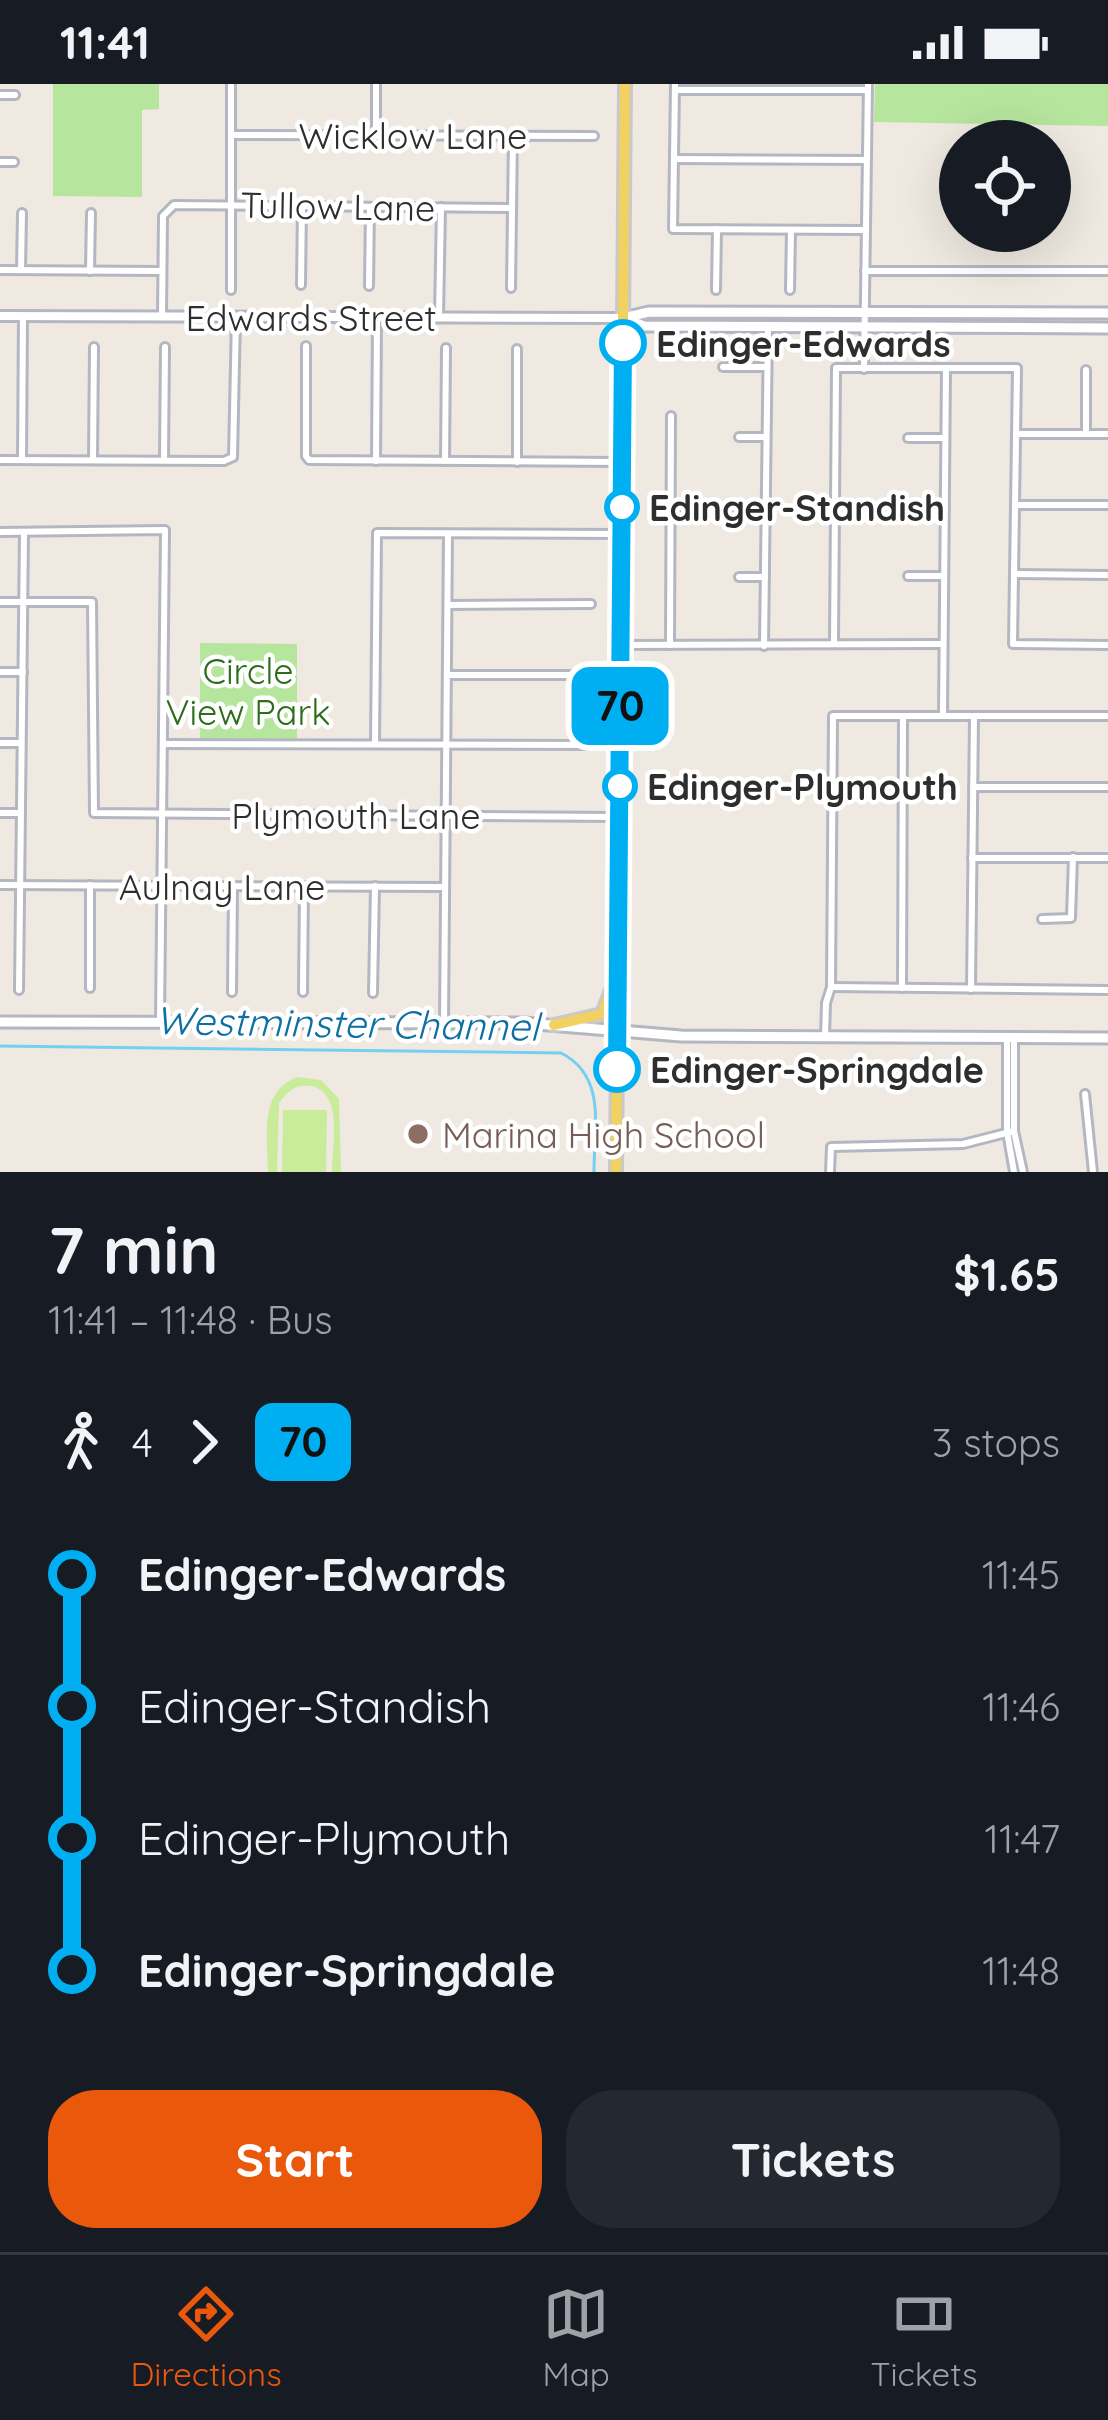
<!DOCTYPE html>
<html lang="en">
<head>
<meta charset="utf-8">
<style>
  :root { --surface:#171b24; --page:#242831; --text:#f1f3f6; --muted:#9ea1a6; --line:#363941; --accent:#ea580c }
  body { margin:0; font-family:Quicksand,sans-serif; background:var(--page); color:var(--text); height:100vh; display:flex; flex-direction:column; font-size:45px; white-space:nowrap }
  * { box-sizing:border-box; margin:0 }
  p { font-size:39px; color:var(--muted) }
  .icon { flex:none; width:66px; height:66px; fill:none; stroke:currentColor; stroke-width:2; stroke-linecap:round; stroke-linejoin:round }
  .map { position:relative; height:1088px; overflow:hidden }
  .details { display:flex; flex-direction:column; background:var(--surface); flex:1 }
  .details>* { flex:none }
  .badge { padding:0 24px; border-radius:18px; font-size:42px; line-height:78px }
  .controls { position:absolute; left:939px; top:36px; display:grid; gap:24px }
  .controls a { display:grid; place-items:center; width:132px; height:132px; border-radius:50%; background:var(--surface); box-shadow:0 12px 48px #0002; font-size:60px }
  .map>.badge { position:absolute; translate:-50% -50%; box-shadow:0 0 0 6px #fff }
  .legs { display:flex; align-items:center; gap:18px; height:132px; padding:0 48px; font-size:39px }
  .legs p { margin-inline-start:auto }
  .overview { display:flex; align-items:center; justify-content:space-between; height:204px; padding:0 48px }
  h1 { font-size:66px; font-weight:700; line-height:90px }
  .button { display:flex; gap:24px; margin-top:auto; padding:24px 48px }
  .button a { flex:1; height:138px; border-radius:48px; background:var(--accent); color:#fff; font-size:48px; font-weight:700; line-height:138px; text-align:center }
  .button a+a { background:var(--page); color:var(--text) }
  ul { padding:0 48px; list-style:none }
  li { display:flex; align-items:center; gap:42px; height:132px; font-size:45px }
  li i { display:grid; place-items:center; width:18px; height:100%; margin:0 15px; background:currentColor }
  li i::after { content:''; width:30px; height:30px; margin:-15px; border:9px solid; border-radius:50%; background:var(--surface) }
  li p { margin-inline-start:auto }
  li:first-child i { background:linear-gradient(#0000 50%,currentColor 0) }
  li:last-child i { background:linear-gradient(currentColor 50%,#0000 0) }
  .status { display:flex; justify-content:space-between; align-items:center; height:84px; padding:0 60px; background:var(--surface); direction:ltr }
  .status svg { height:33px; fill:currentColor }
  .tab-bar { display:flex; justify-content:space-around; align-items:center; height:168px; border-top:3px solid var(--line); background:var(--surface); font-size:33px; color:var(--muted) }
  .tab-bar a { display:grid; justify-items:center; gap:6px }
  .tab-bar .active { color:var(--accent) }
  .map>svg:first-child { display:block }
  .green { fill:#b6e59e }
  .pitch { fill:#c9ec9a }
  .lines { fill:none; stroke-linecap:round; stroke-linejoin:round }
  .stream { stroke:#75cff0; stroke-width:3 }
  .minor-casing { stroke:#b4b7c1; stroke-width:12 }
  .tertiary-casing { stroke:#b4b7c1; stroke-width:14 }
  .secondary-casing { stroke:#b4b7c1; stroke-width:15 }
  .primary-casing { stroke:#c9c9c9; stroke-width:16 }
  .minor { stroke:#fff; stroke-width:6 }
  .tertiary { stroke:#fff; stroke-width:8 }
  .secondary { stroke:#fff; stroke-width:9 }
  .primary { stroke:#f2d163; stroke-width:10 }
  .line-1-casing { stroke:#fff; stroke-width:27 }
  .line-1 { stroke:#00aff2; stroke-width:18 }
  .stop-1-dot { fill:#fff; stroke:#00aff2; stroke-width:6 }
  .education-dot { fill:#8d6e63; stroke:#fff; stroke-width:4.5 }
  .labels { text-anchor:middle; dominant-baseline:central; stroke-width:9; stroke-linejoin:round; paint-order:stroke }
  .street-label { font-size:36px; fill:#2e2e2e; stroke:#fff }
  .stop-label { font-size:36px; font-weight:bold; fill:#2e2e2e; stroke:#fff; text-anchor:start }
  .park-label { font-size:36px; fill:#2c6e1b; stroke:#fff }
  .education-label { font-size:36px; fill:#785e54; stroke:#fff; text-anchor:start }
  .water-label { font-size:39px; font-style:italic; fill:#0d6fa3; stroke:#fff }
</style>
</head>
<body>
<div class="status"><b>11:41</b><svg viewBox="0 0 49 12"><path d="M0 12V9h3v3zM5 12V6h3v6zM10 12V3h3v9zM15 12V0h3v12zM26 1h20v11H26zM47 4h2v5h-2z"/></svg></div>
<div class="map">
<svg width="1108" height="1088" viewBox="0 0 1108 1088">
  <rect width="100%" height="100%" fill="#efe9e1"/>
  <g class="green">
    <path d="M 53,0 L 159,0 L 159,25 L 142,26 L 142,113 L 53,112 Z"/>
    <path d="M 875,0 L 1108,0 L 1108,42 L 874,38 Z"/>
    <path d="M 200,559 L 297,560 L 297,655 L 200,654 Z"/>
  </g>
  <g class="pitch">
    <path d="M 297,993 L 321,996 L 339,1015 L 341,1088 L 332,1088 C 332,1063 344,1009 311,1002 C 296,999 287,1008 279,1019 L 277,1088 L 268,1088 C 268,1054 258,1008 297,993 Z"/>
    <path d="M 283,1026 L 327,1026 L 326,1088 L 282,1088 Z"/>
  </g>
  <g class="lines">
    <path class="stream" d="M 0,962 L 561,969 C 607,992 594,1044 594,1088"/>
    <defs>
      <g id="minor">
        <path d="M 675,0 L 673,145 L 865,146"/>
        <path d="M 675,6 L 867,6"/>
        <path d="M 0,11 L 15,11"/>
        <path d="M 231,51 L 594,52"/>
        <path d="M 376,52 L 376,0"/>
        <path d="M 674,75 L 866,76"/>
        <path d="M 0,78 L 14,78"/>
        <path d="M 0,186 L 162,187"/>
        <path d="M 21,186 L 22,129"/>
        <path d="M 90,187 L 91,129"/>
        <path d="M 865,187 L 1108,187"/>
        <path d="M 301,201 L 302,121"/>
        <path d="M 369,202 L 370,123"/>
        <path d="M 511,204 L 513,52"/>
        <path d="M 231,206 L 231,0"/>
        <path d="M 716,206 L 717,145"/>
        <path d="M 790,206 L 791,146"/>
        <path d="M 162,233 L 163,132 L 174,121 L 511,124"/>
        <path d="M 439,234 L 441,123"/>
        <path d="M 306,262 L 306,372 L 309,376 L 622,378"/>
        <path d="M 723,283 L 767,283"/>
        <path d="M 864,285 L 868,0"/>
        <path d="M 1016,350 L 1108,350"/>
        <path d="M 1086,350 L 1086,286"/>
        <path d="M 739,353 L 766,353"/>
        <path d="M 908,354 L 945,354"/>
        <path d="M 93,375 L 94,263"/>
        <path d="M 0,376 L 224,377 L 233,373 L 236,233"/>
        <path d="M 22,376 L 23,232"/>
        <path d="M 164,376 L 165,263"/>
        <path d="M 376,377 L 377,234"/>
        <path d="M 445,377 L 446,264"/>
        <path d="M 517,378 L 517,265"/>
        <path d="M 1015,421 L 1108,421"/>
        <path d="M 671,422 L 766,424"/>
        <path d="M 907,422 L 945,423"/>
        <path d="M 0,448 L 165,446 L 160,937"/>
        <path d="M 1014,490 L 1108,491"/>
        <path d="M 908,492 L 944,492"/>
        <path d="M 739,493 L 765,493"/>
        <path d="M 0,518 L 92,518 L 94,729 L 619,733"/>
        <path d="M 448,521 L 591,520"/>
        <path d="M 834,559 L 836,284 L 1017,284 L 1013,560 L 1108,561"/>
        <path d="M 620,561 L 943,560"/>
        <path d="M 670,561 L 671,332"/>
        <path d="M 764,562 L 768,242"/>
        <path d="M 0,588 L 23,588"/>
        <path d="M 447,591 L 590,591"/>
        <path d="M 943,632 L 946,285"/>
        <path d="M 0,659 L 20,659"/>
        <path d="M 163,660 L 590,661"/>
        <path d="M 375,660 L 377,449 L 621,450"/>
        <path d="M 973,703 L 1108,703"/>
        <path d="M 0,729 L 20,729"/>
        <path d="M 972,774 L 1108,774"/>
        <path d="M 0,801 L 444,803"/>
        <path d="M 1042,835 L 1071,834 L 1073,773"/>
        <path d="M 831,903 L 1108,906"/>
        <path d="M 90,904 L 90,801"/>
        <path d="M 902,904 L 903,632"/>
        <path d="M 971,905 L 974,633"/>
        <path d="M 19,906 L 24,448"/>
        <path d="M 232,908 L 233,802"/>
        <path d="M 303,908 L 304,802"/>
        <path d="M 373,909 L 375,802"/>
        <path d="M 444,939 L 448,450"/>
        <path d="M 825,953 L 826,919 L 831,903 L 833,632 L 1108,632"/>
        <path d="M 1007,954 L 1007,1048 L 1014,1088"/>
        <path d="M 1014,955 L 1014,1047 L 1023,1088"/>
        <path d="M 1085,1010 L 1093,1088"/>
        <path d="M 830,1088 L 831,1063 L 963,1060 L 1014,1047"/>
      </g>
      <path id="tertiary" d="M 0,232 L 622,234"/>
      <g id="secondary">
        <path d="M 623,234 L 644,242 L 1108,244"/>
        <path d="M 623,234 L 649,228 L 1108,229"/>
        <path d="M 0,938 L 525,939 L 681,952 L 1108,954"/>
      </g>
      <g id="primary">
        <path d="M 554,941 L 602,930 L 614,899"/>
        <path d="M 616,1088 L 625,0"/>
      </g>
    </defs>
    <use href="#minor" class="minor-casing"/>
    <use href="#tertiary" class="tertiary-casing"/>
    <use href="#secondary" class="secondary-casing"/>
    <use href="#primary" class="primary-casing"/>
    <use href="#minor" class="minor"/>
    <use href="#tertiary" class="tertiary"/>
    <use href="#secondary" class="secondary"/>
    <use href="#primary" class="primary"/>
  </g>
  <g class="lines">
    <defs>
      <path id="line-1" d="M 617,985 L 623,259"/>
    </defs>
    <use href="#line-1" class="line-1-casing"/>
    <use href="#line-1" class="line-1"/>
  </g>
  <g class="stop-1-dot">
    <circle cx="623" cy="259" r="21"/>
    <circle cx="622" cy="423" r="15"/>
    <circle cx="620" cy="702" r="15"/>
    <circle cx="617" cy="985" r="21"/>
  </g>
  <circle class="education-dot" cx="418" cy="1050" r="12"/>
  <g class="labels">
    <g class="street-label">
      <text x="413" y="51">Wicklow Lane</text>
      <text transform="translate(338 122) rotate(1)">Tullow Lane</text>
      <text x="311" y="233">Edwards Street</text>
      <text x="356" y="731">Plymouth Lane</text>
      <text x="222" y="802">Aulnay Lane</text>
    </g>
    <g class="stop-label">
      <text x="656" y="259">Edinger-Edwards</text>
      <text x="649" y="423">Edinger-Standish</text>
      <text x="647" y="702">Edinger-Plymouth</text>
      <text x="650" y="985">Edinger-Springdale</text>
    </g>
    <g class="park-label">
      <text x="248" y="586">Circle<tspan x="248" dy="41">View Park</tspan></text>
    </g>
    <g class="education-label">
      <text x="442" y="1050">Marina High School</text>
    </g>
    <g class="water-label">
      <text transform="translate(347 939) rotate(1)">Westminster Channel</text>
    </g>
  </g>
</svg>
<div class="controls">
<a><svg class="icon" aria-label="locate" viewBox="0 0 24 24"><circle cx="12" cy="12" r="6"/><path d="M12 2v4M12 18v4M2 12h4M18 12h4"/></svg></a>
</div>
<b class="badge" style="left:620px;top:622px;background:#00aff2;color:#111">70</b>
</div>
<section class="details">
<div class="overview"><div><h1>7 min</h1><p>11:41 – 11:48 · Bus</p></div><b>$1.65</b></div>
<div class="legs"><svg class="icon" aria-label="walk" viewBox="0 0 24 24"><circle cx="13" cy="4" r="2"/><path d="M13 8l-2 6 4 7M11 14l-3 7M7 12l3-4h3l4 4"/></svg>4<svg class="icon" aria-label="forward" viewBox="0 0 24 24"><path d="M9 5l7 7-7 7"/></svg><b class="badge" style="background:#00aff2;color:#111">70</b><p>3 stops</p></div>
<ul>
<li><i style="color:#00aff2"></i><b>Edinger-Edwards</b><p>11:45</p></li>
<li><i style="color:#00aff2"></i><span>Edinger-Standish</span><p>11:46</p></li>
<li><i style="color:#00aff2"></i><span>Edinger-Plymouth</span><p>11:47</p></li>
<li><i style="color:#00aff2"></i><b>Edinger-Springdale</b><p>11:48</p></li>
</ul>
<div class="button"><a>Start</a><a>Tickets</a></div>
</section>
<nav class="tab-bar">
<a class="active"><svg class="icon" aria-label="directions" viewBox="0 0 24 24"><path d="M12 3l9 9-9 9-9-9zM9 14v-3h6M13 9l2 2-2 2"/></svg>Directions</a>
<a><svg class="icon" aria-label="map" viewBox="0 0 24 24"><path d="M3 6l6-2 6 2 6-2v14l-6 2-6-2-6 2zM9 4v14M15 6v14"/></svg>Map</a>
<a><svg class="icon" aria-label="tickets" viewBox="0 0 24 24"><path d="M3 7h18v10H3zM15 7v10"/></svg>Tickets</a>
</nav>
</body>
</html>
